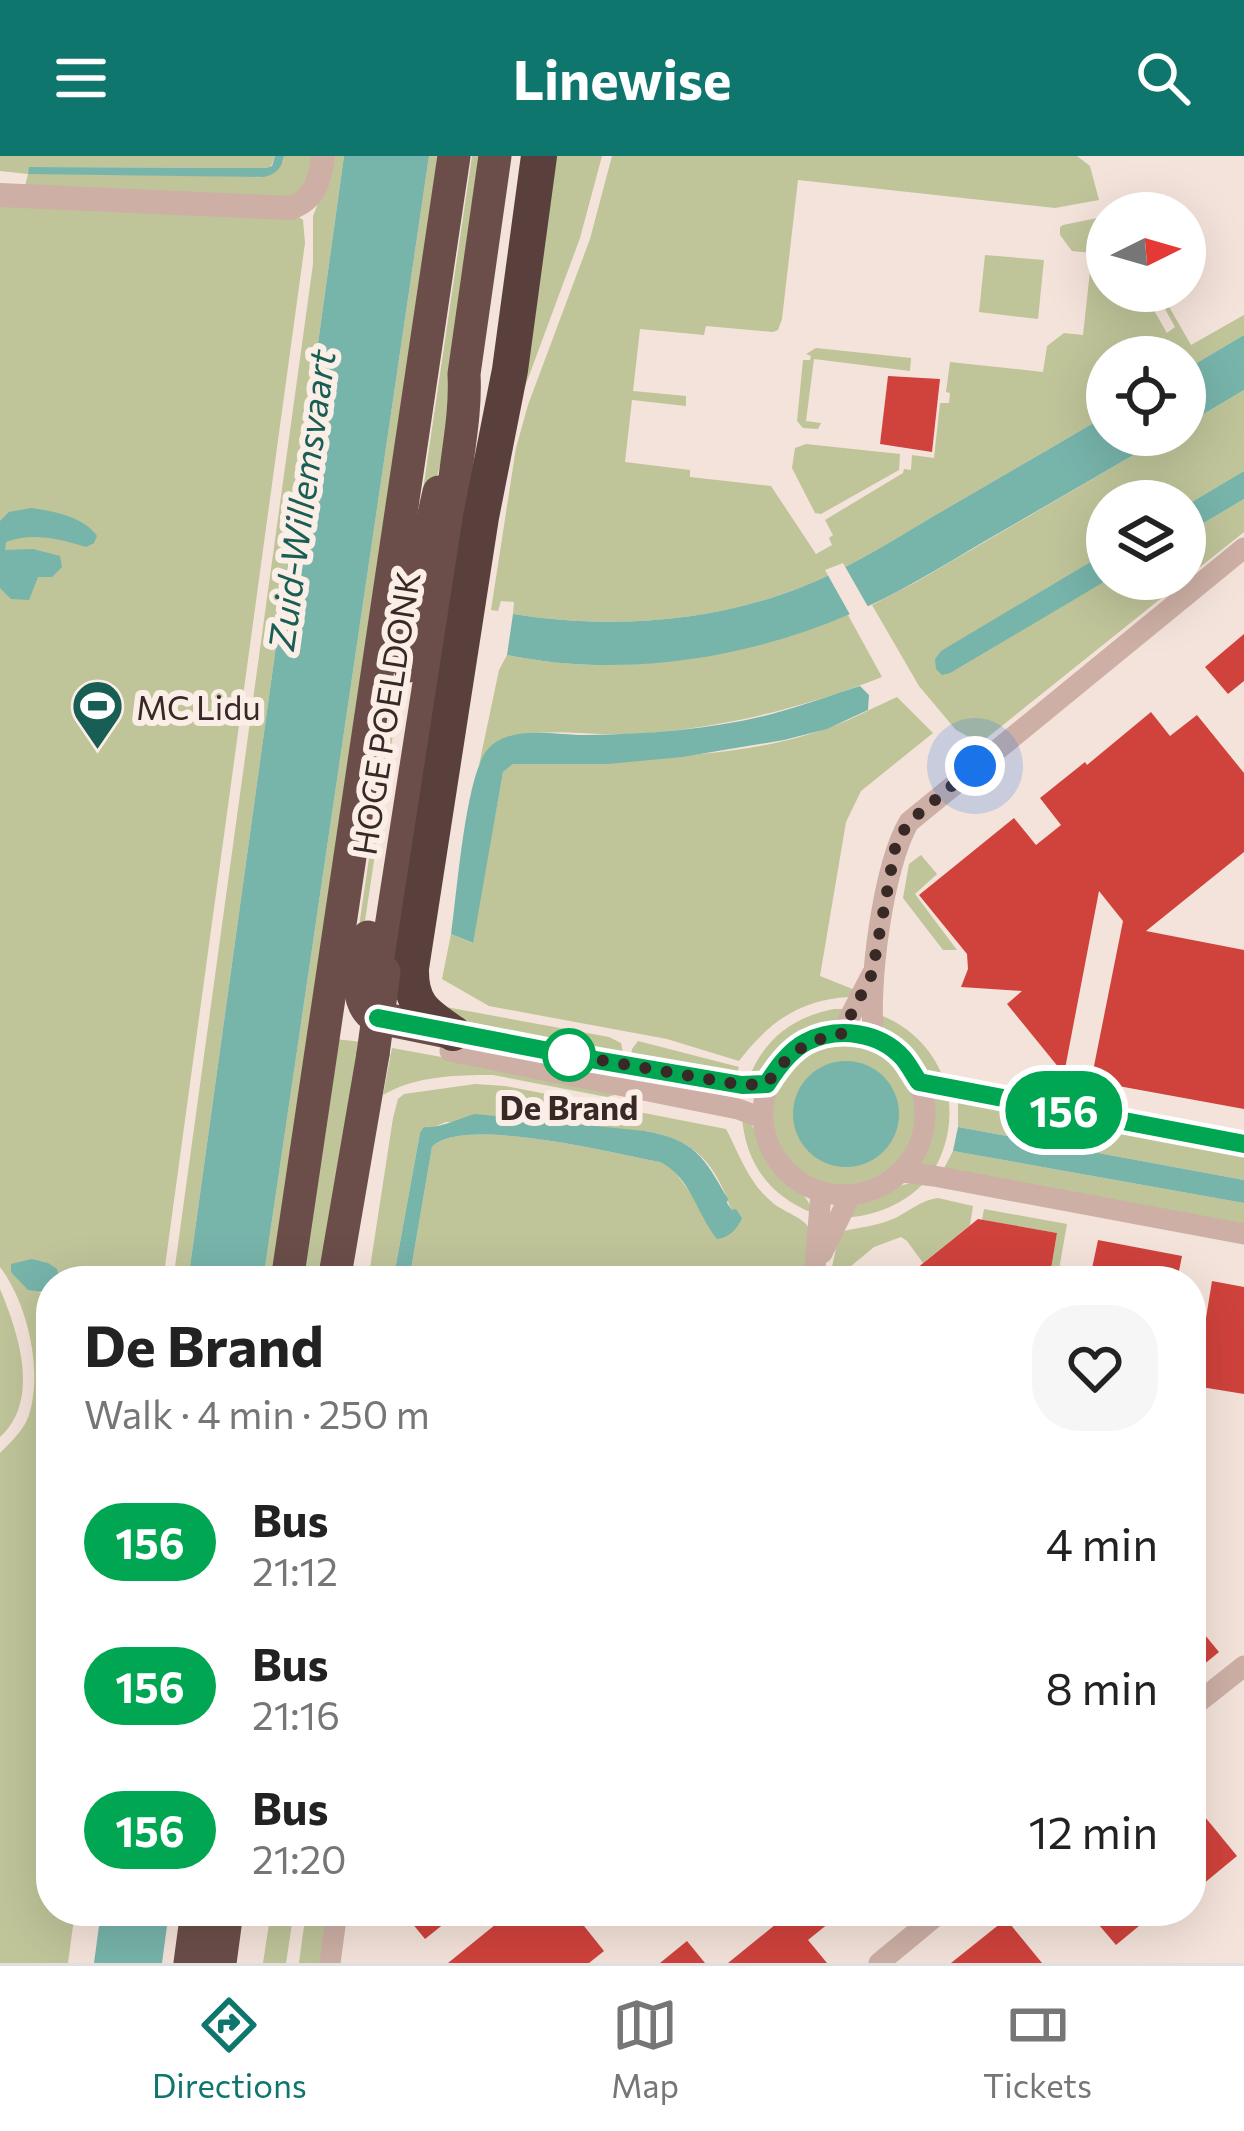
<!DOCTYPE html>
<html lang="en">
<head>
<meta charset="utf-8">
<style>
  :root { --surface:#fff; --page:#f6f6f6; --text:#222; --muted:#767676; --line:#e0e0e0; --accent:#0f766e }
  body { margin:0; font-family:Commissioner,sans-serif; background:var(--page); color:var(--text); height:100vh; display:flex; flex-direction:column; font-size:45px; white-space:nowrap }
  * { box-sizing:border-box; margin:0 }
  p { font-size:39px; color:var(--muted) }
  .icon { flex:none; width:66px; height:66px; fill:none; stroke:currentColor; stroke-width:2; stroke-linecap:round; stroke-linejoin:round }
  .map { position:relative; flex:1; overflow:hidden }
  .side { position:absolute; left:36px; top:1110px; width:1170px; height:660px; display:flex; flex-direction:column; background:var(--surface); border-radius:48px; box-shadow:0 12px 48px #0002 }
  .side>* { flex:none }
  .badge { padding:0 24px; border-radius:39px; font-size:42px; line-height:78px }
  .needle { width:78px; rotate:85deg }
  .controls { position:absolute; left:1086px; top:36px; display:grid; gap:24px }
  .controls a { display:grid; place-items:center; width:120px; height:120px; border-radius:50%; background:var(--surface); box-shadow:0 12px 48px #0002; font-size:60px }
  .you { position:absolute; width:60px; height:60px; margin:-30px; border:9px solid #fff; border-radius:50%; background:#1a73e8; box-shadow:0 0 0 18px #1a73e833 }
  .map>.badge { position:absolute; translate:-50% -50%; box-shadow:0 0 0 6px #fff }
  .round { display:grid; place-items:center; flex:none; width:126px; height:126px; border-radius:48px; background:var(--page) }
  .head { display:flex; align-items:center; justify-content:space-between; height:204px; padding:0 48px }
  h1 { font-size:57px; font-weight:700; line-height:90px }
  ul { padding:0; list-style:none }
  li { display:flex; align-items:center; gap:36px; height:144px; padding:0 48px }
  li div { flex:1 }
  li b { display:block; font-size:45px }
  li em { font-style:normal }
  li .badge { min-width:132px; font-weight:700; text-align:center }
  header { display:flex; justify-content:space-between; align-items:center; height:156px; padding:0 48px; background:var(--accent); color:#fff; font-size:54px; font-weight:700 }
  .tabs { display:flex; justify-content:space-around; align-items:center; height:168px; border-top:3px solid var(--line); background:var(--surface); font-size:33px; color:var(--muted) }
  .tabs a { display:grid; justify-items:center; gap:6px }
  .tabs .current { color:var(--accent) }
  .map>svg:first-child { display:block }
  .green { fill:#bfc499 }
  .water { fill:#77b4aa }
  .pier { fill:#f4e3da }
  .building { fill:#d0423c }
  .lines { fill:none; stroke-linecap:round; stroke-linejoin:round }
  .minor { stroke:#cdafa5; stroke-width:21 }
  .tertiary { stroke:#cdafa5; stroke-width:24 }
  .trunk { stroke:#6b4e4a; stroke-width:33 }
  .motorway { stroke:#5a403d; stroke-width:36 }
  .trunk-bridge { stroke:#6b4e4a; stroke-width:33 }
  .line-casing { stroke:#fff; stroke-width:27 }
  .line { stroke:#00a651; stroke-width:18 }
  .walk { stroke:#382927; stroke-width:12; stroke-dasharray:0 21.6 }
  .stop-dot { fill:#fff; stroke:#00a651; stroke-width:6 }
  .labels { text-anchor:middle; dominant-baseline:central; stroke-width:12; stroke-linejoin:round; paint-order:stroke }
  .poi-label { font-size:33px; fill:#382927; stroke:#fbeee7; text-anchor:start }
  .street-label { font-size:33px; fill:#382927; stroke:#fbeee7 }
  .stop-label { font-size:33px; font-weight:bold; fill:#382927; stroke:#fbeee7 }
  .water-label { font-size:36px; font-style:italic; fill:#195e54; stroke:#fbeee7 }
</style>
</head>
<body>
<header><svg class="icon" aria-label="menu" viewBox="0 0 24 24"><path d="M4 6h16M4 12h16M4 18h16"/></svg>Linewise<svg class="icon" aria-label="search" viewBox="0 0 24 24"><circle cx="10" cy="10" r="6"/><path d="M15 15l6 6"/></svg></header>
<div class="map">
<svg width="1244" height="1807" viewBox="0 0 1244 1807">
  <rect width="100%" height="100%" fill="#f4e3da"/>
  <g class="green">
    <path d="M 0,0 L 275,0 L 271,10 L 266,12 L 30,11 L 28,17 L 264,21 L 283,6 L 284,0 L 316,0 L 315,9 L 297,41 L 24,34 L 28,18 L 0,15 Z"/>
    <path d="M 329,0 L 344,0 L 188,1125 L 173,1125 L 313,108 L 313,60 L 326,27 Z"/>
    <path d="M 429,0 L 441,0 L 273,1125 L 263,1125 Z"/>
    <path d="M 472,0 L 487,0 L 442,301 L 424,372 L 357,818 L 352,818 Z"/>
    <path d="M 552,0 L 602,0 L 580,82 L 509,274 L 427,815 C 428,832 433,840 446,851 L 609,881 L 621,887 L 623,897 L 444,861 L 420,828 Z"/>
    <path d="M 612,0 L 1077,0 L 1090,10 L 1099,44 L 1055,52 L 798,24 L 782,163 L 778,174 L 773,176 L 706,170 L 704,179 L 640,173 L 633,235 L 686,240 L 686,250 L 632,244 L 625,306 L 690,314 L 690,321 L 771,330 L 816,398 L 832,389 L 829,382 L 833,379 L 825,364 L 903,317 L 904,313 L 911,314 L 912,299 L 934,302 L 940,247 L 949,247 L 950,237 L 946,236 L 950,206 L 1043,216 L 1047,190 L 1064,177 L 1083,179 L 1092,97 L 1072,95 L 1060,79 L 1060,71 L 1063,69 L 1107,60 L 1107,135 L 1143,135 L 1167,177 L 1175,171 L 1155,135 L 1160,135 L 1191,189 L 1244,159 L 1244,179 L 1185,214 L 1185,201 L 1107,201 L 1107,259 C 1049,293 991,327 932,361 C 882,391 833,422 777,440 C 693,468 600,472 513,458 L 514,446 L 501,445 L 498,455 L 491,454 L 516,292 L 528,249 L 590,83 Z"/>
    <path d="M 0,46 L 299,61 L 303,64 L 305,87 L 163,1125 L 60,1125 L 57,1114 L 39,1137 L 51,1137 L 51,1755 L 75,1755 L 68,1807 L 0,1807 L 0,1297 C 11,1286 24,1274 29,1259 C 43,1215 28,1148 0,1111 Z"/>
    <path d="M 985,99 L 1044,104 L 1038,163 L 979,156 Z"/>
    <path d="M 816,192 L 911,202 L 910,215 L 814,203 L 806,265 L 821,267 L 818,273 L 803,272 L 797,265 L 803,204 L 810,204 L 811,200 L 806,198 Z"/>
    <path d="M 1244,234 L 1244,315 L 1185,350 L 1185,345 L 1107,345 L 1107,396 L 942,495 L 935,503 L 1013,478 L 1109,423 L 1185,423 L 1185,378 L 1244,343 L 1244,376 L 983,585 L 971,582 L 956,574 L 919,530 L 872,449 L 916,426 L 1168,279 L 1185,279 L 1185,269 Z"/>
    <path d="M 806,288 L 900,298 L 899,314 L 821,358 L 815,357 L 792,312 L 795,292 Z"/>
    <path d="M 848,459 L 882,521 C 801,553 718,573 631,578 C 592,580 550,572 511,580 C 494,583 487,594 479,609 L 499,514 L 507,499 C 625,523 737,501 848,459 Z"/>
    <path d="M 897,541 L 933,577 L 861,635 L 846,666 L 820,820 L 855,834 L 849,841 C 799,844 769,866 739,905 L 667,883 L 489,850 L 442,823 L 451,778 L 472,787 L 503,616 L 513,608 C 618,599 728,608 828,572 C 852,564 874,551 897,541 Z"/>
    <path d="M 921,699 L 937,718 L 915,738 L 957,794 L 943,794 L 903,742 L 909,708 Z"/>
    <path d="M 834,853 L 849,853 C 834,871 816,872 797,885 C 779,897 770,915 749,922 C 764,883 793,861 834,853 Z"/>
    <path d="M 878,858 C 911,871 933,893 945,926 C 925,918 923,910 908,895 C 895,882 883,877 878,858 Z"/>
    <path d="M 335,883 L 362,886 L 324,1125 L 298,1125 Z"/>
    <path d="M 838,884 C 899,884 944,944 907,999 C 897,1015 881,1026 862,1030 C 767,1053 732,906 838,884 Z"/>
    <path d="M 638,885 L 739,911 L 735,923 L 631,901 L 632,893 Z"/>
    <path d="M 392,892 L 616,933 L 614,939 L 607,941 L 493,919 C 456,919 415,920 383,939 Z"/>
    <path d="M 475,928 L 505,930 L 726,973 C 740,999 748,1027 773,1047 C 783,1056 807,1062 811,1076 C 814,1090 806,1111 804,1125 L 409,1125 L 432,991 C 462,959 617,998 660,1006 L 672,1012 L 695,1043 L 732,1054 C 729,1049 727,1043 725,1037 C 708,998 685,982 645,975 L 446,966 L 420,977 L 393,1125 L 368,1125 L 393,962 L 398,943 L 404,938 Z"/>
    <path d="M 931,934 L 948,937 C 952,965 948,989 934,1014 L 916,1011 C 933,987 937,962 931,934 Z"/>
    <path d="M 958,938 L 1244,996 L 1244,1024 L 958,971 Z"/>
    <path d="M 742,960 C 760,974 762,992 775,1010 C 788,1028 807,1035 813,1057 C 769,1040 745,1006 742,960 Z"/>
    <path d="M 953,995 L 1244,1047 L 1244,1073 L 942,1016 Z"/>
    <path d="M 926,1025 C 903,1049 876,1060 842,1062 C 860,1041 899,1027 926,1025 Z"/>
    <path d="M 938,1042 L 973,1050 L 970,1069 L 923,1107 L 907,1085 L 901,1081 L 874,1091 L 833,1125 L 829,1125 L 838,1083 L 844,1075 C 861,1071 877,1070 893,1063 C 909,1056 920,1044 938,1042 Z"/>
    <path d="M 984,1053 L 1067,1068 L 1057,1125 L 1049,1125 L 1057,1077 L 982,1064 Z"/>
    <path d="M 0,1133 C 18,1176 41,1244 0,1281 Z"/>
    <path d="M 271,1755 L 294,1755 L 286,1807 L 263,1807 Z"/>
    <path d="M 306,1755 L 328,1755 L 320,1807 L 299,1807 Z"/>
  </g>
  <g class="water">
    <path d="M 275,0 L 284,0 C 282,12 276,18 264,21 L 28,18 L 29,11 L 266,12 L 272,10 Z"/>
    <path d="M 344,0 L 429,0 L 263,1125 L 188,1125 Z"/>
    <path d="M 1244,179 L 1244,234 L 1185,269 L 1185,214 Z"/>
    <path d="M 1107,259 L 1107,279 L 1168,279 C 1107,314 1046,350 985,385 C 941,411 896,439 848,459 C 742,504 620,522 507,499 L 513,458 C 600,472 693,468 777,440 C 833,422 882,391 932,361 C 991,327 1049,293 1107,259 Z"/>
    <path d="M 1244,315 L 1244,343 L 1185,378 L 1185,350 Z"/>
    <path d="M 31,352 C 54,355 84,361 97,380 L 94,387 L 86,391 C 60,383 32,376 6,386 L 5,394 L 33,393 L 60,400 L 62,411 L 52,421 L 38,421 L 29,444 L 11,443 L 0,432 L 0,365 L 9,356 Z"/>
    <path d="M 1107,396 L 1109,423 L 950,517 L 942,519 L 936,513 L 935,503 L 941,495 Z"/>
    <path d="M 860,530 L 869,539 L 868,554 L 827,573 L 784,584 L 682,601 L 608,608 L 513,608 L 503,616 L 473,787 L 451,778 C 457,736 465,628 485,597 C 506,566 557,580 589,579 C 650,578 713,573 772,558 C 802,550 831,539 860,530 Z"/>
    <circle cx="846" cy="958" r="53"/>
    <path d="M 475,958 L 645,975 C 695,984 704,1001 728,1043 L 727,1047 L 732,1054 L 736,1053 L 742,1062 C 738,1072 729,1082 717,1083 C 696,1057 691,1021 660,1006 C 617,998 462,959 432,991 L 409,1125 L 393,1125 L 420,977 L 424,971 C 438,973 461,962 475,958 Z"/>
    <path d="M 958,971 L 1244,1024 L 1244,1047 L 953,995 Z"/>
    <path d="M 32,1103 L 48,1107 L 57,1113 L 60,1124 L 51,1125 L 51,1137 L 28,1134 L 11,1116 L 11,1108 Z"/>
    <path d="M 101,1755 L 169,1755 L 162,1807 L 94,1807 Z"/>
  </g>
  <path class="pier" d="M 843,407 L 871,456 L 853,464 L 825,414 Z"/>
  <g class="building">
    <path d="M 888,220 L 940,223 L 932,296 L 880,288 Z"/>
    <path d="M 1244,478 L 1244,525 L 1228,538 L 1205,511 Z"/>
    <path d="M 1151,556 L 1170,580 L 1197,559 L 1244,617 L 1244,696 L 1146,775 L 1244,794 L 1244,953 L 1091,925 L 1123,765 L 1099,735 L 1064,918 L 1007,848 L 1022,835 L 961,831 L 968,813 L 967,798 L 919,739 L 1014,662 L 1036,689 L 1061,669 L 1040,642 L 1085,606 L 1087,609 Z"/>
    <path d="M 978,1063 L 1057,1077 L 1049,1125 L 901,1125 Z"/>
    <path d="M 1098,1084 L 1182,1100 L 1177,1125 L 1105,1125 L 1090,1122 Z"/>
    <path d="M 1212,1125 L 1244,1131 L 1244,1238 L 1195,1230 Z"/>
    <path d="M 1191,1462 L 1219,1496 L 1191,1519 Z"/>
    <path d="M 1191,1644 L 1237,1700 L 1191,1738 Z"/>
    <path d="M 415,1755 L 460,1755 L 425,1783 L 407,1761 Z"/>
    <path d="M 512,1755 L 572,1755 L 604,1795 L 589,1807 L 448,1807 Z"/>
    <path d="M 792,1755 L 828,1755 L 834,1763 L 808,1784 L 827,1807 L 728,1807 Z"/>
    <path d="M 1087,1755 L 1137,1755 L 1145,1765 L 1116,1789 Z"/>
    <path d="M 1006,1763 L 1042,1807 L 951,1807 Z"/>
    <path d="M 687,1785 L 705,1807 L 660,1807 Z"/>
  </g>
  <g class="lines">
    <g class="minor">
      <path d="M 453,877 L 742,929 L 767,928"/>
      <circle cx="844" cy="958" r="81"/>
      <path d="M 841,878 L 872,818"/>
      <path d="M 874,883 C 867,832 883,710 909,666 L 1244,392"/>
      <path d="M 450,895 L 738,953 L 762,962"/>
      <path d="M 919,927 L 1244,988"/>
      <path d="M 902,1016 L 934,1020 L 1244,1078"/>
      <path d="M 822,1097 L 850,1040"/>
      <path d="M 814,1125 L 821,1036"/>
      <path d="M 1191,1552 L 1244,1510"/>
      <path d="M 330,1807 L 337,1755"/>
      <path d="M 879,1807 L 942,1755"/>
    </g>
    <path class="tertiary" d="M 0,39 L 290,52 C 315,44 320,24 323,0"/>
    <g class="trunk">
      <path d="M 409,510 L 429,380 L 439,336"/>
      <path d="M 368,781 C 364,807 350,843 375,861 L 453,877"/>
      <path d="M 384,816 L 452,380 C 449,326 467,272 464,218 L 495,0"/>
      <path d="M 287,1125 L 454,0"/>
      <path d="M 334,1125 L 373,898"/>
      <path d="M 190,1807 L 197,1755"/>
      <path d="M 220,1807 L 227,1755"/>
    </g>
    <path class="motorway" d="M 453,877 C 425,858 410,849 411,812 L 481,361 L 510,214 L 539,0"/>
    <path class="trunk-bridge" d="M 373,898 L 384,816"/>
  </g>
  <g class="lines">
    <defs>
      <path id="line" d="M 378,862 L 596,904 L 742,929 L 767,928 C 777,912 789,895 806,886 C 838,870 880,876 903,902 C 909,909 914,919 919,926 L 1244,988"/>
    </defs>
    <use href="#line" class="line-casing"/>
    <use href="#line" class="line"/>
    <path class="walk" d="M 569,899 L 554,896 L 742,929 L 767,928 C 787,898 806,884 841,878 L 872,818 L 896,687 L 909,666 L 975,610"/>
  </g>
  <defs>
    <symbol id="stadium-pin" viewBox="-11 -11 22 30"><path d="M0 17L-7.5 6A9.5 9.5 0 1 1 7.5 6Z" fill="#195e54" stroke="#fbeee7"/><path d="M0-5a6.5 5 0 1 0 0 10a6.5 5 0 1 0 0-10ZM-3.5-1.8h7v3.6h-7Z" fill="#fff"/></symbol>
  </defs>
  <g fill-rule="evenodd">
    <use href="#stadium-pin" x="68" y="520" width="59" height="81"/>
  </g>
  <circle class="stop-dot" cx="569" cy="899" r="24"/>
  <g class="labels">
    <g class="poi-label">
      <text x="136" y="550">MC Lidu</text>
    </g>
    <g class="street-label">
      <text transform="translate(385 557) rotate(-81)">HOGE POELDONK</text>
    </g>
    <g class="stop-label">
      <text x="569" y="950">De Brand</text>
    </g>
    <g class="water-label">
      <text transform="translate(300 344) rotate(-82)">Zuid-Willemsvaart</text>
    </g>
  </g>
</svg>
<div class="controls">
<a><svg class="needle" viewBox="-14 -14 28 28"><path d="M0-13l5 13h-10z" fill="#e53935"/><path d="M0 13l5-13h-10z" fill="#767676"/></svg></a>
<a><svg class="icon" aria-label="locate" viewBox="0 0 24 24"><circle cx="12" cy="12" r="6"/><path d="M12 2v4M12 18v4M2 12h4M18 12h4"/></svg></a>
<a><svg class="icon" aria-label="layers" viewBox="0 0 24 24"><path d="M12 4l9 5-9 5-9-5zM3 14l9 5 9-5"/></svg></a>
</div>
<div class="you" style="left:975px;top:610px"></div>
<b class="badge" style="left:1064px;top:954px;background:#00a651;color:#fff">156</b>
<section class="side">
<div class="head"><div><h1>De Brand</h1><p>Walk · 4 min · 250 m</p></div><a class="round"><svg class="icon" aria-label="heart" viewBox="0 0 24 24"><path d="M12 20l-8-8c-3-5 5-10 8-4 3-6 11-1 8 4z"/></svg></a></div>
<ul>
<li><span class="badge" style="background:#00a651;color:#fff">156</span><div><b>Bus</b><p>21:12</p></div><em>4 min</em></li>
<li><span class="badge" style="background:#00a651;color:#fff">156</span><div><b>Bus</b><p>21:16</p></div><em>8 min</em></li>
<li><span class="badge" style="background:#00a651;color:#fff">156</span><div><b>Bus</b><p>21:20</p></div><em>12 min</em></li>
</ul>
</section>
</div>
<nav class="tabs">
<a class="current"><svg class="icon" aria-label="directions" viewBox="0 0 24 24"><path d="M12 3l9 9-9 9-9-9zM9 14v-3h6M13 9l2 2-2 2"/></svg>Directions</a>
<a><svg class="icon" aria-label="map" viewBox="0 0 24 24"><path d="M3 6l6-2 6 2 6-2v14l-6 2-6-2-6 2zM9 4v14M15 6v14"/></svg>Map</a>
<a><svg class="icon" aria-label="tickets" viewBox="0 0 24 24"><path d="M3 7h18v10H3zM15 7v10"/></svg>Tickets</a>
</nav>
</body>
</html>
